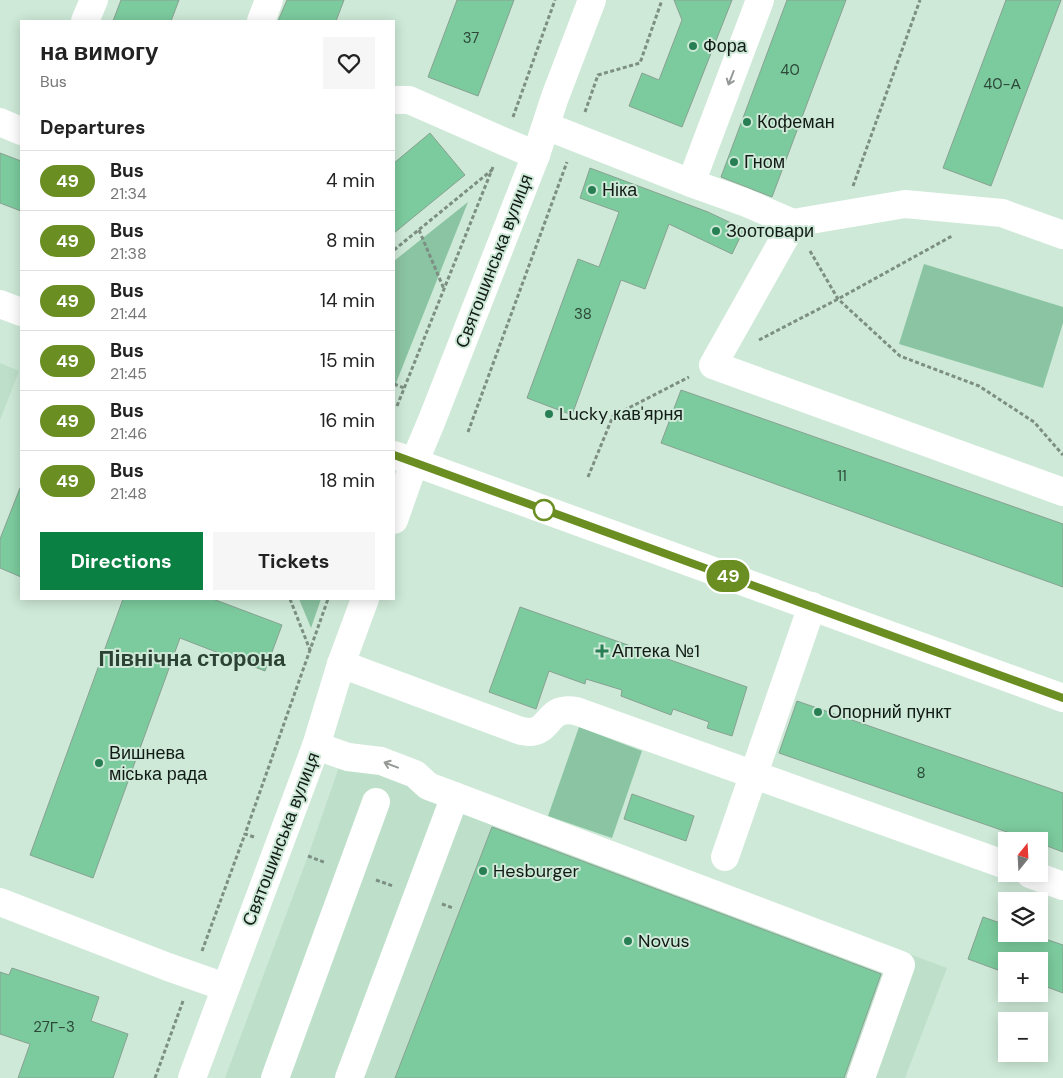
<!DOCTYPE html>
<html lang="en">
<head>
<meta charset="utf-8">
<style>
  :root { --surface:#fff; --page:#f6f6f6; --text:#222; --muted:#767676; --line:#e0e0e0; --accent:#0b8043 }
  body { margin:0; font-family:"DM Sans",sans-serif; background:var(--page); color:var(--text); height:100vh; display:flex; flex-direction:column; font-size:19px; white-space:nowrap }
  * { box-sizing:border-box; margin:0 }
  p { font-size:16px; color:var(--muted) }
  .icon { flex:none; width:28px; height:28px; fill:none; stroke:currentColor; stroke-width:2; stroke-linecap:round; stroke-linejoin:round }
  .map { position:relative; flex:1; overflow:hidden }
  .drawer { position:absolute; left:20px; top:20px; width:375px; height:580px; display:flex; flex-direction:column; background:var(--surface); border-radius:0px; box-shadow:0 2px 12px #0003 }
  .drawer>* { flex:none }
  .badge { padding:0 10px; border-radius:16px; font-size:18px; line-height:32px }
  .needle { width:32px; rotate:18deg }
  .controls { position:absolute; left:998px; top:832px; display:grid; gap:10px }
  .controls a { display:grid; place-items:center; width:50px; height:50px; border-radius:0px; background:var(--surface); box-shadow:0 2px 12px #0003; font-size:25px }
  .map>.badge { position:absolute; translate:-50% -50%; box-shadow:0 0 0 2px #fff }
  h2 { padding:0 20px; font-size:19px; line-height:45px }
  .round { display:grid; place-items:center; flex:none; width:52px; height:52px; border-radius:0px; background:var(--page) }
  .headline { display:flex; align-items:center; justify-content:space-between; height:85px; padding:0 20px }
  h1 { font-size:24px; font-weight:700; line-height:38px }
  .cta { display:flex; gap:10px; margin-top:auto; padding:10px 20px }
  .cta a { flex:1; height:58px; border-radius:0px; background:var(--accent); color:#fff; font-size:20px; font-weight:700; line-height:58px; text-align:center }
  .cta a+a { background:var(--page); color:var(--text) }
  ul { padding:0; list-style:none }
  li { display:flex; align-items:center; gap:15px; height:60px; padding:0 20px; border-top:1px solid var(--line) }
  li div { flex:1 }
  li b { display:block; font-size:19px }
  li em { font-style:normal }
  li .badge { min-width:55px; font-weight:700; text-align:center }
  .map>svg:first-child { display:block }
  .built { fill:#bee0ca }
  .green { fill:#8bc4a2 }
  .building { fill:#7ccb9e; stroke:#88a191 }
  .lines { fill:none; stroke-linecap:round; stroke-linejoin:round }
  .path { stroke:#7c8f82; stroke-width:3; stroke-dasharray:4 2.5; stroke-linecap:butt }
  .minor { stroke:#fff; stroke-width:28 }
  .oneway { stroke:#949996 }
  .line-casing { stroke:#fff; stroke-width:11 }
  .line { stroke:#6b8e23; stroke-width:8 }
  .poi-dot { fill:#277f53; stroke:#cee9d7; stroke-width:2 }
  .stop-dot { fill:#fff; stroke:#6b8e23; stroke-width:2.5 }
  .labels { text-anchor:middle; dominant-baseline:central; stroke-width:4; stroke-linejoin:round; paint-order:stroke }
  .number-label { font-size:15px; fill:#2c4838 }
  .poi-label { font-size:18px; fill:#121c16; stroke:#cee9d7; text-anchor:start }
  .street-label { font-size:18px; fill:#121c16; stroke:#cee9d7 }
  .district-label { font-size:22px; font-weight:bold; fill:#2b4234; stroke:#cee9d7 }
</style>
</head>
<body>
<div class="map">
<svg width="1063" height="1078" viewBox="0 0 1063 1078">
  <rect width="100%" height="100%" fill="#cee9d7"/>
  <g class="built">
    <path d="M 0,363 L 19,371 L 0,420 Z"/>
    <path d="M 347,744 L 947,968 L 905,1078 L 225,1078 L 308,856 Z"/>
  </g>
  <g class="green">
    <path d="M 468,202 L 394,388 L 394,261 Z"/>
    <path d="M 924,264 L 1063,307 L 1063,323 L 1043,388 L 899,344 Z"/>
    <path d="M 299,599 L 321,599 L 311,628 Z"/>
    <path d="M 579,727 L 642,751 L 612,838 L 548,816 Z"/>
  </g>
  <g class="building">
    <path d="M 121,0 L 179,0 L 171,21 L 113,21 Z"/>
    <path d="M 287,0 L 344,0 L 336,21 L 278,21 Z"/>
    <path d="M 457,0 L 514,0 L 478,96 L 428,77 Z"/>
    <path d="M 674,0 L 732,0 L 682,127 L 629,106 L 642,73 L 659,80 L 682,20 Z"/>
    <path d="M 787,0 L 846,0 L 772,197 L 721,177 Z"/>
    <path d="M 1006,0 L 1061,0 L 991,186 L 943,168 Z"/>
    <path d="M 430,133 L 465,175 L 394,233 L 394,163 Z"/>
    <path d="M 0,153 L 21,161 L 21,211 L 0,203 Z"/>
    <path d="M 590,168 L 708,212 L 744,229 L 732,254 L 669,224 L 645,289 L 621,280 L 572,415 L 527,398 L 578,259 L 599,267 L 619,212 L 580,198 Z"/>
    <path d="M 681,390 L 1063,524 L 1063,587 L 661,443 Z"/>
    <path d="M 20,488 L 21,488 L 21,577 L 0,568 L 0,539 Z"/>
    <path d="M 123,599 L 213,599 L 282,625 L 265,671 L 180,638 L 93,878 L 30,855 Z"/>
    <path d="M 520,607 L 747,687 L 732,736 L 707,728 L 709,722 L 673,709 L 671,715 L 621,696 L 622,690 L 586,679 L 585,684 L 549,671 L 536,709 L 489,692 Z"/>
    <path d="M 797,701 L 1063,793 L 1063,852 L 1039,843 L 1039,841 L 1033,841 L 779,753 Z"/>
    <path d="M 632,794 L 694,816 L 686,841 L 624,819 Z"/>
    <path d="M 492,827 L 881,974 L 844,1078 L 395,1078 Z"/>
    <path d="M 983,917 L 1006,925 L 1006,934 L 1031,934 L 1063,945 L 1063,993 L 1039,984 L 1039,961 L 1006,961 L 1006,973 L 968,959 Z"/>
    <path d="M 12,968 L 99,997 L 91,1021 L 128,1034 L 113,1078 L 18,1078 L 30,1044 L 0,1034 L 0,972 L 9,975 Z"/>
  </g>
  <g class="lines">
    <g class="path">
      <path d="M 585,112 L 598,75 L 640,63 L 662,0"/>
      <path d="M 513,117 L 555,0"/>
      <path d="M 853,186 L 920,0"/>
      <path d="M 419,230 L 444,289"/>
      <path d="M 394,250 L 492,170"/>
      <path d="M 810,251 L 838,299 L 900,356 L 979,386 L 1034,422 L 1063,455"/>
      <path d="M 759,340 L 838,299 L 952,236"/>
      <path d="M 394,384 L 404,388"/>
      <path d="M 397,406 L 493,167"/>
      <path d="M 468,432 L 567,162"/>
      <path d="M 588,477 L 613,416 L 689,377"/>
      <path d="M 290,599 L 310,650 L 328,599"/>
      <path d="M 254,837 L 245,834 L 310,650"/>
      <path d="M 308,856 L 326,863"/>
      <path d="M 376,880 L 393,886"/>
      <path d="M 442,904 L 453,908"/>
      <path d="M 202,951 L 245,834"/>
      <path d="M 155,1078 L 183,1001"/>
    </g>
    <g class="minor">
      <path d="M 85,21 L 94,0"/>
      <path d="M 261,21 L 269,0"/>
      <path d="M 394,100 L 409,100 L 505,142 L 536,155"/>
      <path d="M 0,122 L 21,131"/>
      <path d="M 546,126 L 691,183 L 744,202 L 793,223 L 713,365 L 1063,492"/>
      <path d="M 691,183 L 760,0"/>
      <path d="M 793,223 L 905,204 L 1002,213 L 1063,235"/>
      <path d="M 0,304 L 21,312"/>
      <path d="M 394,455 L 1063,698"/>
      <path d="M 394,520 L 414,463 L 432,420 L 536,155 L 555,97 L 592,0"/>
      <path d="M 341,664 L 521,731 C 524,731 526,732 529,732 C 551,732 547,705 576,711 L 1006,865"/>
      <path d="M 316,746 L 348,757 L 381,761 L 415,774 L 428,786 L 901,965 L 861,1078"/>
      <path d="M 725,857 L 812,606"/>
      <path d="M 1030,874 L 1063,886"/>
      <path d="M 0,902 L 168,967 L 225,987"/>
      <path d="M 192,1078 L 316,746 L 341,664 L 365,599"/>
      <path d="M 275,1078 L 376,802"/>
      <path d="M 349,1078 L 455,796"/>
    </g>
  </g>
  <defs><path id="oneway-shaft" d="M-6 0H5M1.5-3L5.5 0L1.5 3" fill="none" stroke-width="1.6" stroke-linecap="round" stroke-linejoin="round" transform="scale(1.25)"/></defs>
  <g class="oneway">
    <use href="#oneway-shaft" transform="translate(731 78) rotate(111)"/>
    <use href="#oneway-shaft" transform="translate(391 765) rotate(-159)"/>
  </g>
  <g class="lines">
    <defs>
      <path id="line" d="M 394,455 L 1063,698"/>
    </defs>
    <use href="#line" class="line-casing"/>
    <use href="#line" class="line"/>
  </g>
  <g class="poi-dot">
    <circle cx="693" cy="46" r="5"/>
    <circle cx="747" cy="122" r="5"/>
    <circle cx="734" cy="162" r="5"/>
    <circle cx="592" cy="190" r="5"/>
    <circle cx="716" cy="231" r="5"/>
    <circle cx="549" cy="414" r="5"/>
    <path d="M599.5 643.5h5v5h5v5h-5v5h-5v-5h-5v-5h5z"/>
    <circle cx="818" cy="712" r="5"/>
    <circle cx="99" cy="763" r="5"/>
    <circle cx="483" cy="871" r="5"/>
    <circle cx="628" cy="941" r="5"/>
  </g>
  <circle class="stop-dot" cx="544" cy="510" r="10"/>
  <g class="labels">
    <g class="number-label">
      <text x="471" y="38">37</text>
      <text x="790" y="70">40</text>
      <text x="1002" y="84">40-А</text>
      <text x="583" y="314">38</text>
      <text x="842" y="476">11</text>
      <text x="921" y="773">8</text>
      <text x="54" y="1027">27Г-3</text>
    </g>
    <g class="poi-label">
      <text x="703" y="46">Фора</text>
      <text x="757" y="122">Кофеман</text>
      <text x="744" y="162">Гном</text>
      <text x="602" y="190">Ніка</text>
      <text x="726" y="231">Зоотовари</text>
      <text x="559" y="414">Lucky кав'ярня</text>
      <text x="612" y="651">Аптека №1</text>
      <text x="828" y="712">Опорний пункт</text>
      <text x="109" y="753">Вишнева<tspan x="109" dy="21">міська рада</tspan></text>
      <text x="493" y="871">Hesburger</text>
      <text x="638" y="941">Novus</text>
    </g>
    <g class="street-label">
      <text transform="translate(494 261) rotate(-69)">Святошинська вулиця</text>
      <text transform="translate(281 839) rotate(-69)">Святошинська вулиця</text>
    </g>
    <g class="district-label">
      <text x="192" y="658">Північна сторона</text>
    </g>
  </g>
</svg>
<div class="controls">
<a><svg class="needle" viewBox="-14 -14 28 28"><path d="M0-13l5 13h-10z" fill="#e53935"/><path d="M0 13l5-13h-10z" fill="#767676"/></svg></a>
<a><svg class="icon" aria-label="layers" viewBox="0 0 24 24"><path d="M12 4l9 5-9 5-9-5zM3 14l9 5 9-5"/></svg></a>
<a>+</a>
<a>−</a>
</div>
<b class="badge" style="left:728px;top:576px;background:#6b8e23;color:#fff">49</b>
<section class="drawer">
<div class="headline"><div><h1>на вимогу</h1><p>Bus</p></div><a class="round"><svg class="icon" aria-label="heart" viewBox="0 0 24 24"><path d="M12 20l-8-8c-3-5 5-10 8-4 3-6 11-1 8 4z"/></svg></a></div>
<h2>Departures</h2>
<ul>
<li><span class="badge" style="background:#6b8e23;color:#fff">49</span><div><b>Bus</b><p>21:34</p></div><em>4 min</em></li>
<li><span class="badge" style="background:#6b8e23;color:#fff">49</span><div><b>Bus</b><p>21:38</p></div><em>8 min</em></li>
<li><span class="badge" style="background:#6b8e23;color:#fff">49</span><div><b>Bus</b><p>21:44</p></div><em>14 min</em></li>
<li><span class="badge" style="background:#6b8e23;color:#fff">49</span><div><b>Bus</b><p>21:45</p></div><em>15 min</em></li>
<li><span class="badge" style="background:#6b8e23;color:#fff">49</span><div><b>Bus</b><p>21:46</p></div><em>16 min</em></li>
<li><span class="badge" style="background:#6b8e23;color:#fff">49</span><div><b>Bus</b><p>21:48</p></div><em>18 min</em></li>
</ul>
<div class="cta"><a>Directions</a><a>Tickets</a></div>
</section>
</div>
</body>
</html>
